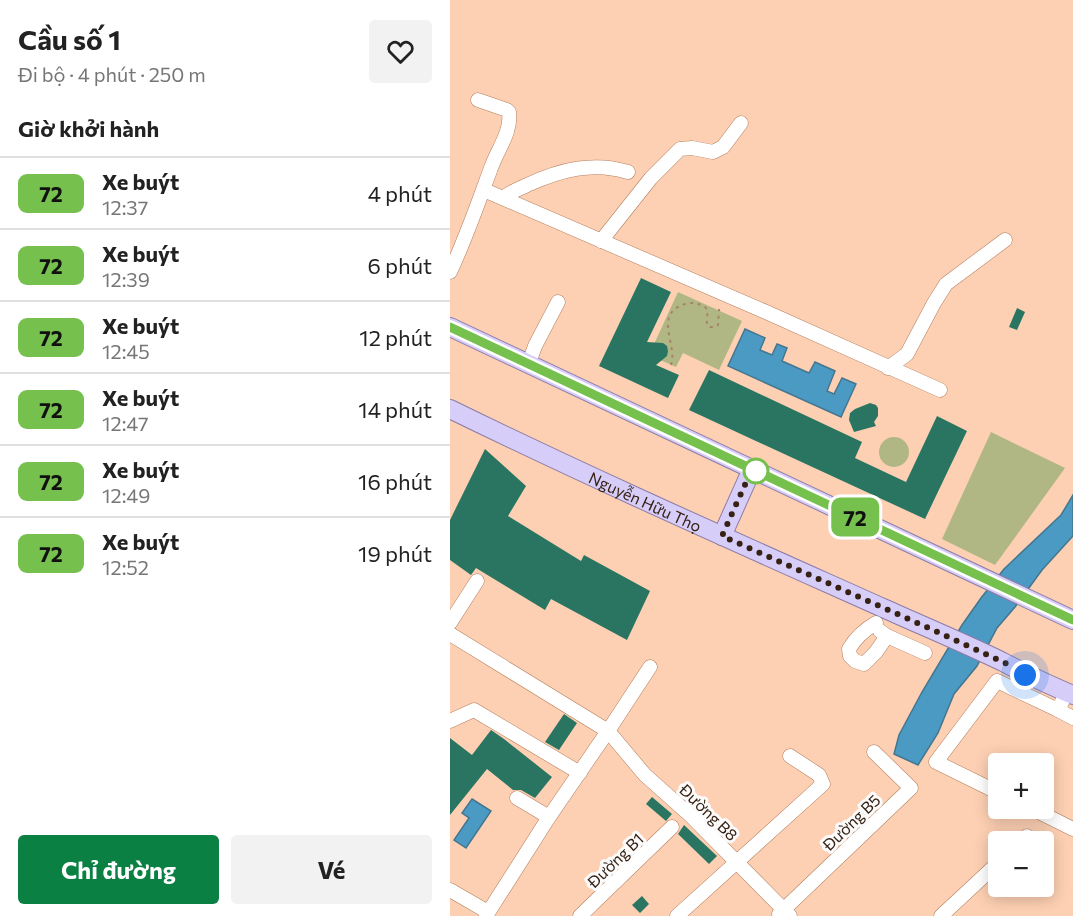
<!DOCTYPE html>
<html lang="vi">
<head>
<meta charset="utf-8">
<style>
  :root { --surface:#fff; --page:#f2f2f2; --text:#222; --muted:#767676; --line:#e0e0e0; --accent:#0b8043 }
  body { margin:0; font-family:Commissioner,sans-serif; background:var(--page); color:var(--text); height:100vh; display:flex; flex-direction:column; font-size:22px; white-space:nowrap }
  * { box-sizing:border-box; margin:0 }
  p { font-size:20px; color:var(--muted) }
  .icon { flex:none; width:33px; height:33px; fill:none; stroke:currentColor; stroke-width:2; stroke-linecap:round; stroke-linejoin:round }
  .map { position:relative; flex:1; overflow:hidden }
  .side { display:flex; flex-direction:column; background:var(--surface); width:450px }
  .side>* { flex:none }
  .badge { padding:0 12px; border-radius:9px; font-size:21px; line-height:39px }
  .buttons { position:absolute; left:538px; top:753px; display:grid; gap:12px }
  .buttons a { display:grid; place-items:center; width:66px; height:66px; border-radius:6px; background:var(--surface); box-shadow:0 3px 15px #0003; font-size:30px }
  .you { position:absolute; width:30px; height:30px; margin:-15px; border:4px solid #fff; border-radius:50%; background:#1a73e8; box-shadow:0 0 0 9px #1a73e833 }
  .map>.badge { position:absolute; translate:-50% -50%; box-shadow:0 0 0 3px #fff }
  h2 { padding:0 18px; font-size:22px; line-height:54px }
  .round { display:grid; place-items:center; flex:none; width:63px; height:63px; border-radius:6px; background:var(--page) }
  .head { display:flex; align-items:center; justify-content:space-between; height:102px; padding:0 18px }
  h1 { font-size:28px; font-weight:700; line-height:45px }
  .action { display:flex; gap:12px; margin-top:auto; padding:12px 18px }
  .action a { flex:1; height:69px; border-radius:6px; background:var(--accent); color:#fff; font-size:24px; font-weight:700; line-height:69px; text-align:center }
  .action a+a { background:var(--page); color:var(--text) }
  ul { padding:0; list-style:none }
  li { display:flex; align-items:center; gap:18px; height:72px; padding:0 18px; border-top:2px solid var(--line) }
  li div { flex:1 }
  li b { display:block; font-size:22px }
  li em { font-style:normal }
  li .badge { min-width:66px; font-weight:700; text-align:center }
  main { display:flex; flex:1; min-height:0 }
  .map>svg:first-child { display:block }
  .green { fill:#b0b784 }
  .water { fill:#4a9ac4; stroke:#44768f; stroke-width:1.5 }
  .building { fill:#297562 }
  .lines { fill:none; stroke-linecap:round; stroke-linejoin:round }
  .minor-casing { stroke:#b37e5c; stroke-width:15 }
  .major-casing { stroke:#8c7ba5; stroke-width:20 }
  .path { stroke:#a6836d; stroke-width:2; stroke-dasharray:3 4.5; stroke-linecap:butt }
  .minor { stroke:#fff; stroke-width:14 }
  .major { stroke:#d6cdf8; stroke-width:18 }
  .line-casing { stroke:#fff; stroke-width:14 }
  .line { stroke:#76c04d; stroke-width:9 }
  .walk { stroke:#362113; stroke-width:6; stroke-dasharray:0 10.8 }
  .stop-dot { fill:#fff; stroke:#76c04d; stroke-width:3 }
  .labels { text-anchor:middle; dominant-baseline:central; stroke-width:6; stroke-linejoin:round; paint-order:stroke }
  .street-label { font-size:16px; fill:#362113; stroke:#fbfbfb }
</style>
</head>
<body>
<main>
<section class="side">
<div class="head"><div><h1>Cầu số 1</h1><p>Đi bộ · 4 phút · 250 m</p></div><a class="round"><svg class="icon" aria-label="heart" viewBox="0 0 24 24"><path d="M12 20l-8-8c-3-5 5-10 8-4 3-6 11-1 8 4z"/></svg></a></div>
<h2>Giờ khởi hành</h2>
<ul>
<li><span class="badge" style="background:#76c04d;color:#111">72</span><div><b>Xe buýt</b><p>12:37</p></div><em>4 phút</em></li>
<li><span class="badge" style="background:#76c04d;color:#111">72</span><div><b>Xe buýt</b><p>12:39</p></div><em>6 phút</em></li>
<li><span class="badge" style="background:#76c04d;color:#111">72</span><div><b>Xe buýt</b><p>12:45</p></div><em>12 phút</em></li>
<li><span class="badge" style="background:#76c04d;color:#111">72</span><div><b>Xe buýt</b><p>12:47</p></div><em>14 phút</em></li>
<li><span class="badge" style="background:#76c04d;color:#111">72</span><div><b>Xe buýt</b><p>12:49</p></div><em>16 phút</em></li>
<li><span class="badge" style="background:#76c04d;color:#111">72</span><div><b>Xe buýt</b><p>12:52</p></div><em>19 phút</em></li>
</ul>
<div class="action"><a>Chỉ đường</a><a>Vé</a></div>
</section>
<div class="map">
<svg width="623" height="916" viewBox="0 0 623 916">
  <rect width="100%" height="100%" fill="#fdd0b3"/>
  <g class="green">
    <path d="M 228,292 L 292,321 L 269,370 L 233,353 L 226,367 L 199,355 Z"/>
    <path d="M 541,432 L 615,468 L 545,565 L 492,539 Z"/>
    <circle cx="444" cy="452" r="15"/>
  </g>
  <g class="water">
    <path d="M 295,329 L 315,338 L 310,350 L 322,355 L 327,344 L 337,348 L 332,361 L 359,373 L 365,362 L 385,371 L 377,391 L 384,394 L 392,378 L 406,384 L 391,417 L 278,366 Z"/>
    <path d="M 623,495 L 623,536 L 592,570 L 565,607 L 547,628 L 527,666 L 504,694 L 488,733 L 468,765 L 444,754 L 449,735 L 472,692 L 512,625 L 531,598 L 554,569 L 611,515 Z"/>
    <path d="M 22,799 L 41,811 L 16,848 L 4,840 L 19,818 L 12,813 Z"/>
  </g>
  <g class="building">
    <path d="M 191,278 L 221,292 L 197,342 L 213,343 L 217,346 L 218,351 L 217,356 L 206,365 L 229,375 L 218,398 L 149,366 Z"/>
    <path d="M 567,308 L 575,312 L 567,330 L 559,327 Z"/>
    <path d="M 259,370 L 412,442 L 405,458 L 456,482 L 487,416 L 517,431 L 475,519 L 239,410 Z"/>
    <path d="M 420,403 L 426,405 L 428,408 L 428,416 L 424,422 L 426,426 L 404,432 L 399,420 L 400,413 L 405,409 Z"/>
    <path d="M 35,449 L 76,486 L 58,516 L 131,561 L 134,555 L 200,591 L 177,640 L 101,599 L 95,610 L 26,568 L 21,575 L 0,560 L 0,520 Z"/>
    <path d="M 114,714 L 127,723 L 109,750 L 95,742 Z"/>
    <path d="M 41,730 L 54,739 L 102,777 L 85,798 L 71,790 L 63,790 L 37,769 L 0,815 L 0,738 L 22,755 Z"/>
    <path d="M 202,797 L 222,814 L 216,821 L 196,804 Z"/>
    <path d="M 234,825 L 267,856 L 259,864 L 228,834 Z"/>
    <path d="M 192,896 L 199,904 L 190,913 L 182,905 Z"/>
  </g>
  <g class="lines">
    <defs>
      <g id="minor">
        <path d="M 34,190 L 316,312 L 490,390"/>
        <path d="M 53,198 C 60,192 69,189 77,185 C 110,170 143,161 178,172"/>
        <path d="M 151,241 L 201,178 L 230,149 L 242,148 L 263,152 L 273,147 L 291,123"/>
        <path d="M 0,272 C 16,238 28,203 41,168 C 47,150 62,132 59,112 L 57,110 L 28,100"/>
        <path d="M 79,363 L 85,346 L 108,302"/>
        <path d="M 438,368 L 457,354 L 484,303 L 496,284 L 555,240"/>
        <path d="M 0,623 L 27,581"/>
        <path d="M 426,623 C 414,630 406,637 399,649 L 400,656 L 405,661 L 414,664 L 426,652 L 437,636"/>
        <path d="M 430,631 L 437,636 L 475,653"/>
        <path d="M 0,634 L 158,731 L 195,775 L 241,816 L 340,916"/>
        <path d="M 617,692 L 608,710 L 623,718"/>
        <path d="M 0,721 L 24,710 L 130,773"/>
        <path d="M 549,793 L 486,762 L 547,681 L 608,710"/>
        <path d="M 67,798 L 99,817"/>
        <path d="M 581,808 L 623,829"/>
        <path d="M 571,842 L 577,836"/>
        <path d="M 0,890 L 38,912"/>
        <path d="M 329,914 L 461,788 L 424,752"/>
        <path d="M 36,916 L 99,817 L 158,731 L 200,667"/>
        <path d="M 130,916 L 222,827"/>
        <path d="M 227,916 L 373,784 L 369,775 L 340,756"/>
        <path d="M 491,916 L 549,862"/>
      </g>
      <g id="major">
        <path d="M 0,327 L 623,620"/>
        <path id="s1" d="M 0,409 C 143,479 288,543 433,608 C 473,626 514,643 553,662 C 576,674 599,685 623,695"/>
        <path d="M 272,536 L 302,469"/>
      </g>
    </defs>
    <use href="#minor" class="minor-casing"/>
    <use href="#major" class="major-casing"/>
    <path class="path" d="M 221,365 C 228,346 204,316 232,305 C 238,303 245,302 251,305 C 261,308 256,316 257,325 L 260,327 L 264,327 L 268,325 L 269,309"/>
    <use href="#minor" class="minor"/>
    <use href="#major" class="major"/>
  </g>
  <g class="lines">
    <defs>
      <path id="line" d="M 0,327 L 623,620"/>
    </defs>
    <use href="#line" class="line-casing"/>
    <use href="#line" class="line"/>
    <path class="walk" d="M 306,471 L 302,469 L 272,536 L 472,625 L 555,663 L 575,675"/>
  </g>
  <circle class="stop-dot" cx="306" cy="471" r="12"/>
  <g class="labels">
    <g class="street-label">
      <text stroke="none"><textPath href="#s1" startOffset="216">Nguyễn Hữu Thọ</textPath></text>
      <text transform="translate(259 812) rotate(44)">Đường B8</text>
      <text transform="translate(401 822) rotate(-44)">Đường B5</text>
      <text transform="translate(165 860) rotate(-44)">Đường B1</text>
    </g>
  </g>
</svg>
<div class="buttons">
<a>+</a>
<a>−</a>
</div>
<div class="you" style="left:575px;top:675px"></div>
<b class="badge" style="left:405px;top:517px;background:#76c04d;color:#111">72</b>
</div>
</main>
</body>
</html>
